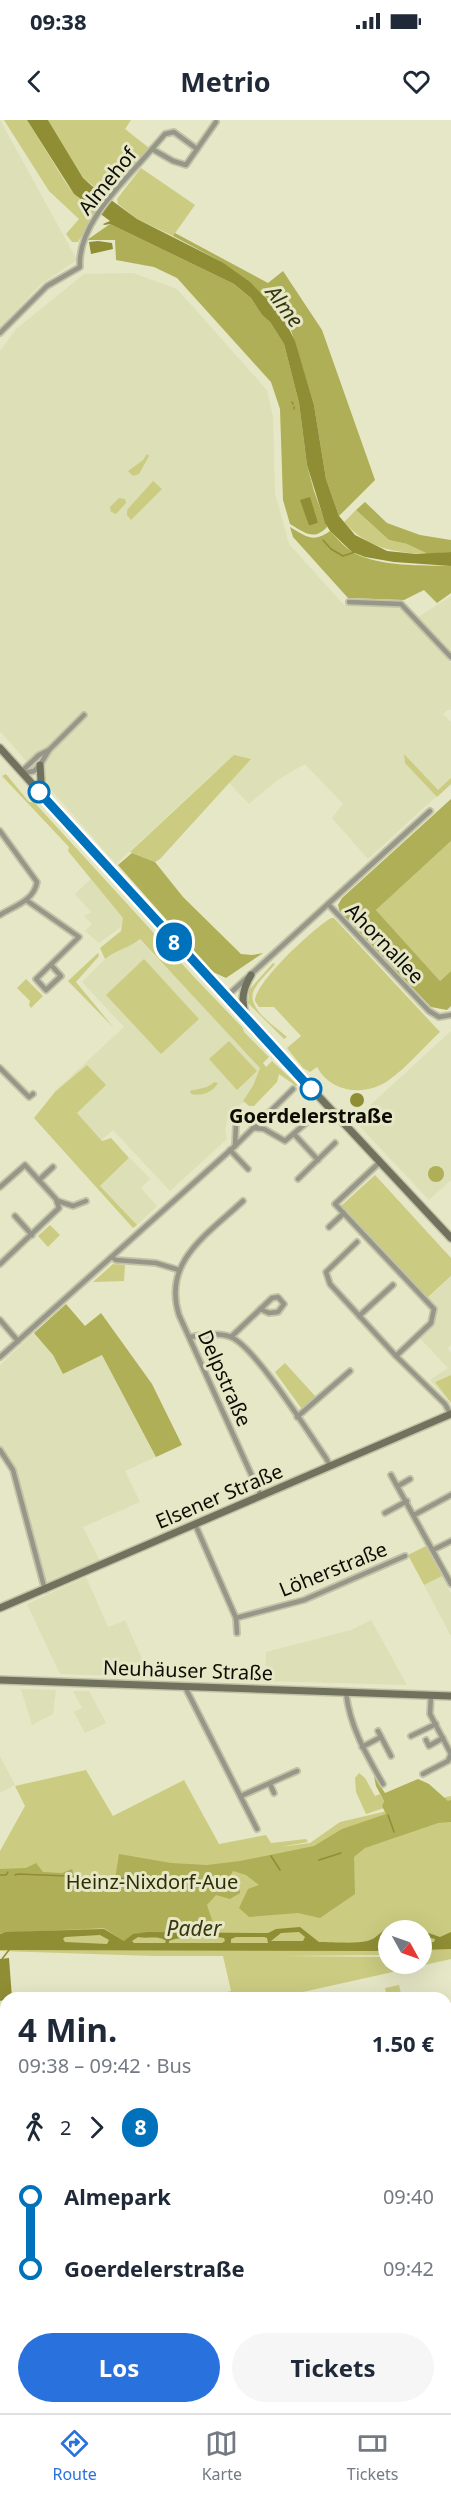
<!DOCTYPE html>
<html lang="de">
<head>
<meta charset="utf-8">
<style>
  :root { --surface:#fff; --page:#f6f6f7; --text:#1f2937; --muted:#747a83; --line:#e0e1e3; --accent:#2971dd }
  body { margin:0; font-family:"Noto Sans",sans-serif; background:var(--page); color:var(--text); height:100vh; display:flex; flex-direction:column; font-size:22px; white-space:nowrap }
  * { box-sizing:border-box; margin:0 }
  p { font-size:20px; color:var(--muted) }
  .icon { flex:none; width:33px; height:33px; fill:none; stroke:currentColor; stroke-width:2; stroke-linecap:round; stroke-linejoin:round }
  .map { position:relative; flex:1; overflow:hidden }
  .panel { position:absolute; left:0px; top:1872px; width:452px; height:422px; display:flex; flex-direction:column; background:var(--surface); border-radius:18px 18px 0 0; box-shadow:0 6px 24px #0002 }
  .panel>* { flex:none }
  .badge { padding:0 12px; border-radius:20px; font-size:21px; line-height:39px }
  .needle { width:39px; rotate:130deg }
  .controls { position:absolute; left:378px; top:1800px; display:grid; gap:12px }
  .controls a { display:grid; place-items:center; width:54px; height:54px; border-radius:50%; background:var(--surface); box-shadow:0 6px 24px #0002; font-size:30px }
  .map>.badge { position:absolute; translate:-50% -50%; box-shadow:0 0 0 3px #fff }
  .legs { display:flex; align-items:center; gap:9px; height:66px; padding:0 18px; font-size:20px }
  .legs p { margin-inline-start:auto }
  .summary { display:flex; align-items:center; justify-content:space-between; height:102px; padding:0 18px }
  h1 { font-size:33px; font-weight:700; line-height:45px }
  .primary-button { display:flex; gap:12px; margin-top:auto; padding:12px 18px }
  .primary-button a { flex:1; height:69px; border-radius:36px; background:var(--accent); color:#fff; font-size:24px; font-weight:700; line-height:69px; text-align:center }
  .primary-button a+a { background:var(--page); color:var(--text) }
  ul { padding:0 18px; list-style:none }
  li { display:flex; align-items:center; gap:21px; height:72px; font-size:22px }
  li i { display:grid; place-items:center; width:9px; height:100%; margin:0 8px; background:currentColor }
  li i::after { content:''; width:15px; height:15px; margin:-8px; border:4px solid; border-radius:50%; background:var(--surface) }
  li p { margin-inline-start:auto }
  li:first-child i { background:linear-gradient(#0000 50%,currentColor 0) }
  li:last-child i { background:linear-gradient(currentColor 50%,#0000 0) }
  .status { display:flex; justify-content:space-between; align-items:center; height:42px; padding:0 30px; background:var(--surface); direction:ltr }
  .status svg { height:16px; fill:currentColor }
  header { display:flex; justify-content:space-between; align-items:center; height:78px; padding:0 18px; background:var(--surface); font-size:27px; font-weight:700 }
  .tabs { display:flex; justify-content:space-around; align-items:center; height:84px; border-top:2px solid var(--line); background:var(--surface); font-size:16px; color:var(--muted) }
  .tabs a { display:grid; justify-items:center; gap:3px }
  .tabs .on { color:var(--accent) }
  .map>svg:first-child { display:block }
  .built { fill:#dddfb6 }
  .green { fill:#cbcc81; fill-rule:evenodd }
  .forest { fill:#afaf57; fill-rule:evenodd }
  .water { fill:#8f8e35; fill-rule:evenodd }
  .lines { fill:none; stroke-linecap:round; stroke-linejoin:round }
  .stream { stroke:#8f8e35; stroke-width:1.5 }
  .street-casing { stroke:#c3c4a7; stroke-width:8 }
  .secondary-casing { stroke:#c3c4a7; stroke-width:10 }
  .street { stroke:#969789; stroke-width:4.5 }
  .secondary { stroke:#71725e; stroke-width:7 }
  .rail { stroke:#464637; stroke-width:1.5; stroke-dasharray:10 10; stroke-linecap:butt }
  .line-1-casing { stroke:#fff; stroke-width:14 }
  .line-1 { stroke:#0072bc; stroke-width:9 }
  .stop-1-dot { fill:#fff; stroke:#0072bc; stroke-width:3 }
  .labels { text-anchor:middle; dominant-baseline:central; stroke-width:6; stroke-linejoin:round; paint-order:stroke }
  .street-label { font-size:20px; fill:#0c0c03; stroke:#e6e7c6 }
  .stop-label { font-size:20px; font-weight:bold; fill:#0c0c03; stroke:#e6e7c6 }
  .park-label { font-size:20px; fill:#2e2e06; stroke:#e6e7c6 }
  .water-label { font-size:21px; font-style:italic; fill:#363610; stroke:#e6e7c6 }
</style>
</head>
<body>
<div class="status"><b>09:38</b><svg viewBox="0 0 49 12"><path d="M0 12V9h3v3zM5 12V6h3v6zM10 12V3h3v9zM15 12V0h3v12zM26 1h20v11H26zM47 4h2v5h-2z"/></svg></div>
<header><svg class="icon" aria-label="back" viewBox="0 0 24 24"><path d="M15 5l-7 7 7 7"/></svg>Metrio<svg class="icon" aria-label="heart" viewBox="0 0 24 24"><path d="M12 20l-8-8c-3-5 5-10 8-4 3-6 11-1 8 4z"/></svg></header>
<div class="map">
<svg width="451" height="2293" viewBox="0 0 451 2293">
  <rect width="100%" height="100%" fill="#e6e7c6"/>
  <g class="built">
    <path d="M 0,0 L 77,140 L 41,164 L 0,207 Z"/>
    <path d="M 133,153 L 177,169 L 267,270 L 273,297 L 275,373 L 289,424 L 344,485 L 400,487 L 451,543 L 451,590 L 449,589 L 443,594 L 451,602 L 451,663 L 368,739 L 332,698 L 343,684 L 305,644 L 279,659 L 249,684 L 217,650 L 116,744 L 0,611 L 0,231 L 16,209 L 84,154 Z"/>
    <path d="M 451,476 L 451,531 L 418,497 Z"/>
    <path d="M 91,759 L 123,798 L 122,806 L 99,823 L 85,811 L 92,804 L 84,796 L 91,792 L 75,774 Z"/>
    <path d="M 135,815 L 270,956 L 228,997 L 225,1010 L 227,1019 L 170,1071 L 113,1010 L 100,1021 L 54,972 L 124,907 L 82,862 L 104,840 Z"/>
    <path d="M 451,911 L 451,1060 L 429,1080 L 354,1000 Z"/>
    <path d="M 130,1038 L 150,1059 L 141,1068 L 157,1086 L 137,1105 L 100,1066 Z"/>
    <path d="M 451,1157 L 451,1225 L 447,1228 L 451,1232 L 451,1255 L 435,1262 L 451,1284 L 430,1260 L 448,1248 L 420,1218 L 431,1209 L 437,1196 L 437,1187 L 429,1177 Z"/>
    <path d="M 34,1213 L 53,1235 L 63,1254 L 102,1235 L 156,1337 L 125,1351 L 140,1382 L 83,1407 L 100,1441 L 45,1464 L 10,1342 L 0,1330 L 0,1245 Z"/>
    <path d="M 442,1456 L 451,1473 L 451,1516 L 424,1465 Z"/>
    <path d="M 86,1457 L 108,1507 L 125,1500 L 150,1557 L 60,1554 L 27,1484 Z"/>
    <path d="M 371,1500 L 407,1565 L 265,1561 L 266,1532 L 351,1510 Z"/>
    <path d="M 21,1569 L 56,1570 L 53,1594 L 32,1605 Z"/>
    <path d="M 73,1571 L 89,1571 L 106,1603 L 85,1613 L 74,1592 L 82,1588 Z"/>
    <path d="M 0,1636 L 15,1665 L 0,1673 Z"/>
    <path d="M 6,2087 L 6,2225 L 0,2222 L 0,2088 Z"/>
  </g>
  <g class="green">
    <path d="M 4,0 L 27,0 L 66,63 L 74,74 L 96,92 L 78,122 L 72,122 L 66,114 L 79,99 L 49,71 Z"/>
    <path d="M 48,0 L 131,0 L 125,9 L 149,28 L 108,77 L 83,58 Z"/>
    <path d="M 141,48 L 195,85 L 173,116 L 137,99 L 118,84 L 117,79 Z"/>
    <path d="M 147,334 L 149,336 L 139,354 L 133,356 L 128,351 L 143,340 Z"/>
    <path d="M 153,361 L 162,369 L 131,400 L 127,395 L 127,390 Z"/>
    <path d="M 119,378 L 125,379 L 126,383 L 116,394 L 111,392 L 110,387 Z"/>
    <path d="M 356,390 L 389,420 L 407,424 L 428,434 C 394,433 367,428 344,402 Z"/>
    <path d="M 404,634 L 438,670 L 451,658 L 451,664 L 437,677 L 405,643 Z"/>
    <path d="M 234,635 L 251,639 L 160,739 L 155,742 L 130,732 Z"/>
    <path d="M 6,654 L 29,682 L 34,682 L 195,858 L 243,908 L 244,912 L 269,937 L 263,943 L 266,947 L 272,941 L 298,965 L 296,966 L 279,954 L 277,962 L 254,986 L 249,986 L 243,981 L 253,966 L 260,948 L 140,819 C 129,828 116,830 105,839 L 100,828 L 121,811 L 123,798 L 68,731 L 69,727 L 2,656 Z"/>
    <path d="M 451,721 L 451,851 L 440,861 L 376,790 Z"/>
    <path d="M 331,798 L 334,798 L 440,912 C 424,927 407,947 389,960 C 365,977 331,973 317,947 L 310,952 L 303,948 L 287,928 L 301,916 L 274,887 L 259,887 L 255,881 C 256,861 314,808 331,798 Z"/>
    <path d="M 98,833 L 99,836 L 76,862 L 113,907 L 68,861 Z"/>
    <path d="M 144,839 L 199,899 L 161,934 L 106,875 Z"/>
    <path d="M 273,843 L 275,844 C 269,852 258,861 254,870 C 245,888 276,907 287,917 L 284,919 L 248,883 L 249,870 Z"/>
    <path d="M 26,859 L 43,876 L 31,888 L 29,885 L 30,881 L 17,868 Z"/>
    <path d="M 229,921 L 257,951 L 237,970 L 209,939 Z"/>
    <path d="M 87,945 L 106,965 L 77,993 L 102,1021 L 111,1018 L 129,1038 L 100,1066 L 137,1105 L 133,1108 L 34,998 L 55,972 Z"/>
    <path d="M 215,962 L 218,963 C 212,973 202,976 191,974 L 190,971 L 207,967 Z"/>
    <path d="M 375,1055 L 451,1138 L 451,1156 L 427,1178 L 341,1086 Z"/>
    <path d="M 50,1105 L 60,1115 L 48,1127 L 38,1116 Z"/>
    <path d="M 113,1144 L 125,1145 L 124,1161 L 93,1162 Z"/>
    <path d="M 285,1243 L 316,1277 L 302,1289 L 275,1252 Z"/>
    <path d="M 451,1255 L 451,1283 L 435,1262 Z"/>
    <path d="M 426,1426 L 442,1456 L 424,1465 L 408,1435 Z"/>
    <path d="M 86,1650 L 113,1696 L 184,1660 L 219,1724 L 266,1715 L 271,1723 L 306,1719 L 308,1722 L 280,1727 L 310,1723 L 340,1702 L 451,1676 L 451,1839 L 276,1878 L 205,1878 L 231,1871 L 223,1836 L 154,1836 L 0,1831 L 0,1731 L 25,1686 L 15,1666 ZM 388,1810 L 422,1810 L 422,1844 L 388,1844 L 388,1837 L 281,1836 L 388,1835 Z"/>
    <path d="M 359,1653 L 365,1658 L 375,1676 L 380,1674 L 384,1681 L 382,1686 L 384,1688 L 366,1694 L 356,1672 L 355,1658 Z"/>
    <path d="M 399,1865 L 402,1878 L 387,1878 L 385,1868 Z"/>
    <path d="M 6,1934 L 6,2035 L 0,2036 L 0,1935 Z"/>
    <path d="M 6,2118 L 6,2180 L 5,2171 L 2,2168 L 1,2155 L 5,2154 L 0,2119 Z"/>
  </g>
  <g class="forest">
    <path d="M 110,104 L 234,164 L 251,178 L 262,195 L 270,202 L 284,224 L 299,283 L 307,345 L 314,371 L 327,407 C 314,421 305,413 290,404 L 283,380 L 280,289 L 271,262 L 177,158 L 154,147 L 116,140 L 115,120 L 87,120 ZM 301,380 L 318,403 L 309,406 Z"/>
    <path d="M 175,113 L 268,163 L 283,151 L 322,210 L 375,360 L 339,396 L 326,359 L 314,285 L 290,207 L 282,195 L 222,142 L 173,116 Z"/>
    <path d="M 365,382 L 387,403 L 420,415 L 451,420 L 451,432 L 428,434 L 407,424 L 389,420 L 356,390 Z"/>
    <path d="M 290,407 C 307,417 313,423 330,411 C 337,418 345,428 354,433 C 381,447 421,445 451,446 L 451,473 L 437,483 L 424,470 L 404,480 L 348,478 L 293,417 Z"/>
    <path d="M 451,679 L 451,721 L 376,790 L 440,861 L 451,851 L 451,886 L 447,890 L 431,887 L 340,792 L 338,785 L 342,778 Z"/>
    <path d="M 132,733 L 155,742 L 183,777 L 241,834 L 252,835 L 263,833 L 226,858 L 213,852 L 118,745 Z"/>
    <circle cx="436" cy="1054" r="8"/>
    <path d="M 66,1184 L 85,1206 L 101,1193 L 152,1264 L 182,1325 L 156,1337 L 102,1235 L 63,1254 L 53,1235 L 34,1213 Z"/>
    <path d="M 374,1656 L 385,1673 L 418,1659 L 429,1664 L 448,1681 L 451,1680 L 451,1702 L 438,1703 L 365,1728 L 354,1737 L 355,1774 L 320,1798 L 298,1793 L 249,1797 L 239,1788 L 248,1769 L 259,1765 L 246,1755 L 233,1751 L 230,1756 L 240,1763 L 240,1773 L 230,1779 L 216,1775 L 207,1785 L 216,1812 L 148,1812 L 124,1821 L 104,1808 L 0,1813 L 0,1749 L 26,1748 L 36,1743 L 43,1752 L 62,1753 L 72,1749 L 74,1756 L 115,1759 L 119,1734 L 171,1743 L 207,1745 L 240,1741 L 314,1726 L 342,1709 L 386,1694 L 382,1686 L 384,1681 L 376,1666 Z"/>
    <path d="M 446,2187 L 451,2196 L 451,2226 L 448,2220 L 449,2215 L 446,2210 Z"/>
    <path d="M 0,2227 L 6,2227 L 6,2265 L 0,2266 Z"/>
    <path d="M 297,2288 L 412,2288 L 402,2293 L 295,2293 Z"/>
  </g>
  <g class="water">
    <path d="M 27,0 L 48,0 L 83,58 L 92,66 L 137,99 L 222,142 L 250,162 L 282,195 L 295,221 L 314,285 L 326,359 L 339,396 L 355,415 L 387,431 L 416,434 L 451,432 L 451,446 L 394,442 L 365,437 L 352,432 L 330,411 L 325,403 L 307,345 L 299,283 L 284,224 L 270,202 L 262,195 L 251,178 L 234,164 L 110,104 L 104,105 L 103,104 L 110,101 L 74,74 Z"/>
    <path d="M 98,121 L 112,123 L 113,129 L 91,134 L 89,122 Z"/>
    <path d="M 310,377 L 318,403 L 309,406 L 300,380 Z"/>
    <circle cx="357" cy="980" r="7"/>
    <path d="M 300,1807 L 319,1822 C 332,1822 356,1824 367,1821 C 383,1817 381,1802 405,1810 L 388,1810 L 388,1814 L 385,1815 L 383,1820 L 388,1822 L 388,1831 L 0,1830 L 0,1814 L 6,1812 L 104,1809 L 124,1821 L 133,1814 L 148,1812 L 268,1813 L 276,1809 ZM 299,1812 L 305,1817 L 303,1821 L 271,1821 L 281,1813 ZM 100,1815 L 109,1820 L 107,1824 L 65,1822 L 63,1819 L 65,1817 ZM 138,1817 C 147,1819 159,1815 166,1821 L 165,1823 L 134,1823 L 132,1821 ZM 218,1817 L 224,1818 L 225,1821 L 222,1823 L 169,1823 L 169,1821 C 178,1816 205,1818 218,1817 ZM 236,1817 L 264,1817 L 267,1818 L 268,1823 L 231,1823 L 231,1819 Z"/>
    <path d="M 417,1810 L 420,1810 L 440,1817 L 451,1812 L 451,1829 L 422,1830 L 422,1823 L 434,1822 L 435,1819 L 422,1816 L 422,1810 Z"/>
    <path d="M 9,1838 L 12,1878 L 0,1881 L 0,1839 Z"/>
  </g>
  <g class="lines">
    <g class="stream">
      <path d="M 292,282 L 293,284"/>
      <path d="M 294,287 L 294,289"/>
      <path d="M 323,420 L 331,429 L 343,436 L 355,432"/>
      <path d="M 388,1695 L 394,1712"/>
      <path d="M 271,1736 L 280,1750"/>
      <path d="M 319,1740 L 341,1733"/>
      <path d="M 0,1755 L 6,1755 L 8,1752"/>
      <path d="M 15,1755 L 18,1754 L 186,1761"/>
      <path d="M 2,1839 L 9,1830"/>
    </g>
    <defs>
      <g id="street">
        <path d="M 152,29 L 165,14 L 174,12 L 197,29"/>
        <path d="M 0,213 L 47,166 L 80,147 C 77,103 125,61 152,29 L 173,41 L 186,45 L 216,2"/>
        <path d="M 349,482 L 401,484 L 451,537"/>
        <path d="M 21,652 L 39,635 L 49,630"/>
        <path d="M 24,653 L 34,651 L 40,645 L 49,630 L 84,595"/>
        <path d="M 0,711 L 37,762 C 34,781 14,786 0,795"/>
        <path d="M 26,780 L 79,817 L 36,859 L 46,870 L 61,856 L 51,845"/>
        <path d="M 328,784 L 430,691"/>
        <path d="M 226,877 L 328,784 L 429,891 L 439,897 L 451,895"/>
        <path d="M 0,948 L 29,977 L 33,974"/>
        <path d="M 253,1008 L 264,1009 L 285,1021 L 312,998"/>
        <path d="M 294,1014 L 318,1040"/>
        <path d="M 235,1026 L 236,1004 L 240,996 L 245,994 L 253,998 L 255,1003"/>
        <path d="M 230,1030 L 248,1049"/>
        <path d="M 380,1042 L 335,1084 L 434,1189 L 431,1203 L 396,1236"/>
        <path d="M 298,1059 L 335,1023"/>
        <path d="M 39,1060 L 53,1047"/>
        <path d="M 0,1067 L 25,1045 L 56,1079 L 59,1088 L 0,1144"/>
        <path d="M 58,1081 L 73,1086 L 86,1081"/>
        <path d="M 243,1081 C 208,1114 162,1141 179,1195 L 261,1376"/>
        <path d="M 15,1096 L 32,1115"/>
        <path d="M 329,1107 L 344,1093"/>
        <path d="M 357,1122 L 326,1152 L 330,1164 L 396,1236 L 445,1284 L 451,1295"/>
        <path d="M 112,1137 L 116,1140 L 156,1143 L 179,1150"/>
        <path d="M 359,1196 L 393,1165"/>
        <path d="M 0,1200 L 18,1221"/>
        <path d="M 190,1217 C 203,1215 218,1212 231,1217 C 255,1227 308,1312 326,1338 L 330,1346"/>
        <path d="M 231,1217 L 272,1178 L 278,1177 L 284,1184 L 278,1192 L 269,1193 L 260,1189"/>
        <path d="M 0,1237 L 235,1026 L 293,969"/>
        <path d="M 297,1297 L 350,1251"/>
        <path d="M 0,1330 L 13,1350 L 45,1470"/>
        <path d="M 391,1355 L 451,1464"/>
        <path d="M 398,1366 L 410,1359"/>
        <path d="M 385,1393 L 407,1381"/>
        <path d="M 414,1395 L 451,1375"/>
        <path d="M 195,1404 L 236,1498 L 237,1513"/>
        <path d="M 433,1430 L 451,1421"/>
        <path d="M 236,1498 L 304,1480 L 405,1436"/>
        <path d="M 185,1567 L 257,1709"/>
        <path d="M 346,1573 C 350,1607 366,1634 383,1664"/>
        <path d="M 378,1611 L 391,1636"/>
        <path d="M 411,1616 L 436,1604"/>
        <path d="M 426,1620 L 429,1626 L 443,1618"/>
        <path d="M 362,1627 L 381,1617"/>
        <path d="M 423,1654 L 448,1641 L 451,1634 L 430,1594 L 431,1575"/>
        <path d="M 270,1664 L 274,1673"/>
        <path d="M 241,1676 L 297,1651"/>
        <path d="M 446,2052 L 451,2051"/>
        <path d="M 446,2125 L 451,2124"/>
        <path d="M 446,2181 L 451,2190"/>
        <path d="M 96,2288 L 96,2293"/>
        <path d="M 222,2293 L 223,2288"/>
        <path d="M 364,2293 L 365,2288"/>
      </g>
      <g id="secondary">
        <path d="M 0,628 L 180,828 L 451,1118"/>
        <path d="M 40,645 L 42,676"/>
        <path d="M 246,897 C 241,881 242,870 251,855"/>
        <path d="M 0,1488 L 451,1294"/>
        <path d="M 0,1560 L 451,1576"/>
        <path d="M 446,1969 L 451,1967"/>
        <path d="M 0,2048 L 6,2047"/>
        <path d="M 446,2264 L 451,2267"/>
      </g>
    </defs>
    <use href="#street" class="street-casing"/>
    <use href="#secondary" class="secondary-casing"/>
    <use href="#street" class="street"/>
    <use href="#secondary" class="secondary"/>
    <g class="rail">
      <path d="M 446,2272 L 451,2269"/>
      <path d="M 408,2293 L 418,2288"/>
    </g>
  </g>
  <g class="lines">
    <defs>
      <path id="line-1" d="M 39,672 L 311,969"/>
    </defs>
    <use href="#line-1" class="line-1-casing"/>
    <use href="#line-1" class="line-1"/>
  </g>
  <g class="stop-1-dot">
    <circle cx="39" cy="672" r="10"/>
    <circle cx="311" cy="969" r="10"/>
  </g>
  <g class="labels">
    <g class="street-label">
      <text transform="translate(107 61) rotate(-51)">Almehof</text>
      <text transform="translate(385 823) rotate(46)">Ahornallee</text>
      <text transform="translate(225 1258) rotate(66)">Delpstraße</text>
      <text transform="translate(219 1376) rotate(-23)">Elsener Straße</text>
      <text transform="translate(333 1449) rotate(-22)">Löherstraße</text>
      <text transform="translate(188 1550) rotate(2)">Neuhäuser Straße</text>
    </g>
    <g class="stop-label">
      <text x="311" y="995">Goerdelerstraße</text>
    </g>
    <g class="park-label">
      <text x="152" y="1761">Heinz-Nixdorf-Aue</text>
    </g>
    <g class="water-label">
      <text transform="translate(285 186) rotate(53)">Alme</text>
      <text x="194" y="1808">Pader</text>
    </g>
  </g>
</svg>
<div class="controls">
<a><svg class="needle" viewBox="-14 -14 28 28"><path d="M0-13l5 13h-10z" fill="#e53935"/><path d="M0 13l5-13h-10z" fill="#747a83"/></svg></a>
</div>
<b class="badge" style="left:174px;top:822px;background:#0072bc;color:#fff">8</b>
<section class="panel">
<div class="summary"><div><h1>4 Min.</h1><p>09:38 – 09:42 · Bus</p></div><b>1.50 €</b></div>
<div class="legs"><svg class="icon" aria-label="walk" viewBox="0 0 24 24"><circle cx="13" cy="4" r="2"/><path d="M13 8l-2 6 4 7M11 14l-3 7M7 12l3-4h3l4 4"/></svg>2<svg class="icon" aria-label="forward" viewBox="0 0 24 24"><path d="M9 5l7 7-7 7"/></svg><b class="badge" style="background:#0072bc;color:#fff">8</b></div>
<ul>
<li><i style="color:#0072bc"></i><b>Almepark</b><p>09:40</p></li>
<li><i style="color:#0072bc"></i><b>Goerdelerstraße</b><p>09:42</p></li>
</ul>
<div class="primary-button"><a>Los</a><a>Tickets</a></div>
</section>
</div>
<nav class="tabs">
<a class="on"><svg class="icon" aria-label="directions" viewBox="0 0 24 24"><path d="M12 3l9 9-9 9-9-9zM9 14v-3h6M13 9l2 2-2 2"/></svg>Route</a>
<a><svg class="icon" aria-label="map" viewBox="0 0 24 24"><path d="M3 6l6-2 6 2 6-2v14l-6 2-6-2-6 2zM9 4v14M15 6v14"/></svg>Karte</a>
<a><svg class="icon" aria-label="tickets" viewBox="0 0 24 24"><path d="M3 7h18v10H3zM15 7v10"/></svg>Tickets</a>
</nav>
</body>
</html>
